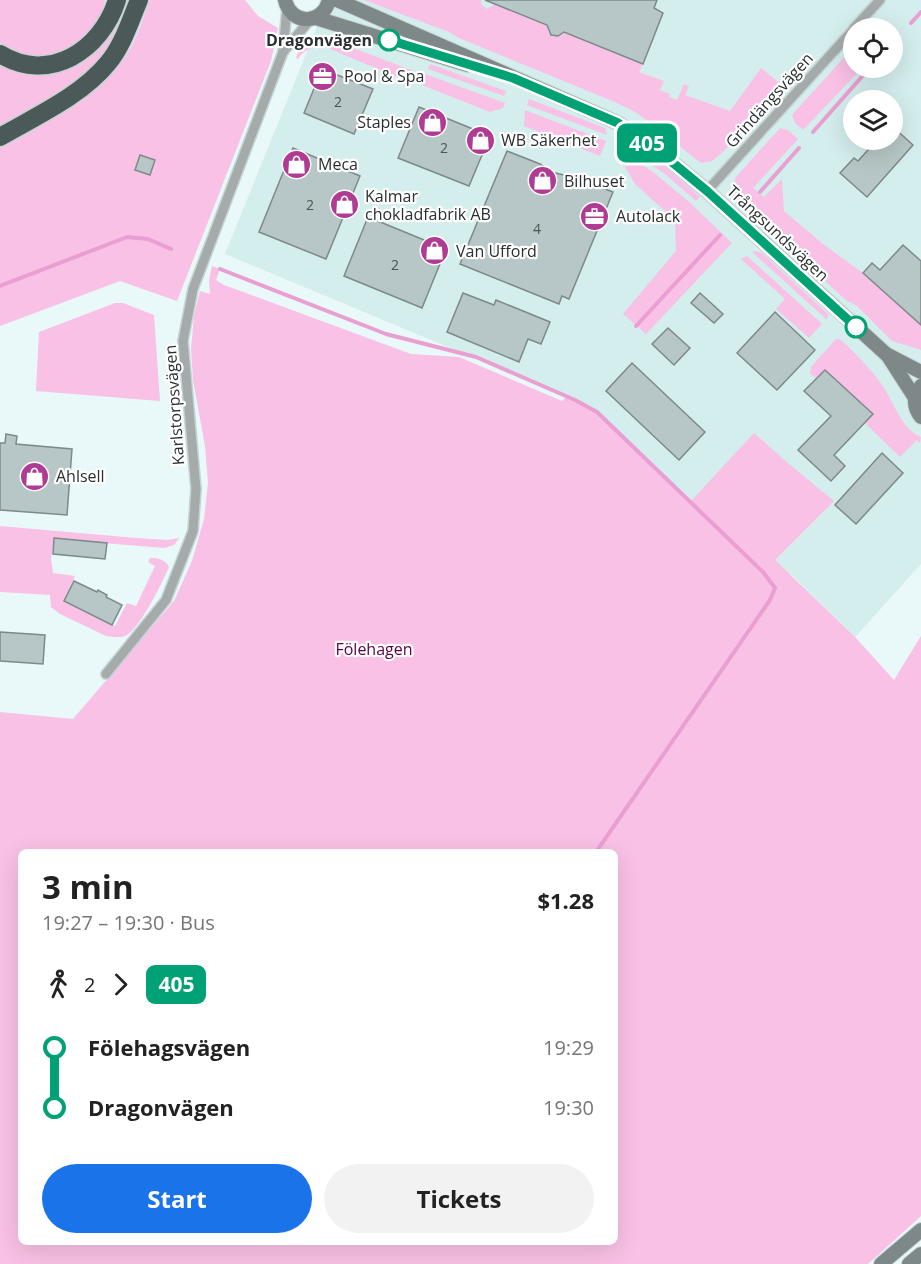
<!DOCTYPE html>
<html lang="en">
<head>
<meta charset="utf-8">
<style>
  :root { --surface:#fff; --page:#f2f2f2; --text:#222; --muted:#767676; --accent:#1a73e8 }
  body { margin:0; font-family:"Open Sans",sans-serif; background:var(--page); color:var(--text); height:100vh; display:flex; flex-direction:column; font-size:22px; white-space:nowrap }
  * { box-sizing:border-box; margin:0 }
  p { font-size:20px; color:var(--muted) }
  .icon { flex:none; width:33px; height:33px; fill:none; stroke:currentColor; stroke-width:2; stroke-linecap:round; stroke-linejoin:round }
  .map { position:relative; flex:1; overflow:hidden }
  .side { position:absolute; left:18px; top:849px; width:600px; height:396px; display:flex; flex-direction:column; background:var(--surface); border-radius:9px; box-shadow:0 6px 24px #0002 }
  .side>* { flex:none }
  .badge { padding:0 12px; border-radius:9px; font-size:21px; line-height:39px }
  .buttons { position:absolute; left:843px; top:18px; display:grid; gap:12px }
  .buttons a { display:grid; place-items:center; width:60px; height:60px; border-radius:50%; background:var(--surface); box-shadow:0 6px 24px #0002; font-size:30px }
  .map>.badge { position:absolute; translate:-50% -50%; box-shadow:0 0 0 3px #fff }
  .legs { display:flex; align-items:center; gap:9px; height:66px; padding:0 24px; font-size:20px }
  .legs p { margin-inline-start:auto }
  .headline { display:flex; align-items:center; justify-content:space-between; height:102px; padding:0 24px }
  h1 { font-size:33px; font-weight:700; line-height:45px }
  .cta { display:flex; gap:12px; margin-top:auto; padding:12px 24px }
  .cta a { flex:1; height:69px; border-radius:36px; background:var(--accent); color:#fff; font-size:24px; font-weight:700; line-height:69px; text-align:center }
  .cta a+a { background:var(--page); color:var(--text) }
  ul { padding:0 24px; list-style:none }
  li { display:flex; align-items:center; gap:21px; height:60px; font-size:22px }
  li i { display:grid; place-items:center; width:9px; height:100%; margin:0 8px; background:currentColor }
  li i::after { content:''; width:15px; height:15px; margin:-8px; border:4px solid; border-radius:50%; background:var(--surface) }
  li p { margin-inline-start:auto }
  li:first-child i { background:linear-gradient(#0000 50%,currentColor 0) }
  li:last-child i { background:linear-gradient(currentColor 50%,#0000 0) }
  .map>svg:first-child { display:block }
  .built { fill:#d4eded; fill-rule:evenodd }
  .green { fill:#f8c1e5; fill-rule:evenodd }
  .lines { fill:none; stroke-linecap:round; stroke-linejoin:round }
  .stream { stroke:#ea9fd2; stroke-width:4 }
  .building { fill:#b7c6c6; stroke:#7d8a8a; stroke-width:1.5 }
  .minor-casing { stroke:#c6d4d4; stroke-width:12 }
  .secondary-casing { stroke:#c6d4d4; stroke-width:16 }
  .motorway-casing { stroke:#c6d4d4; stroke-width:21 }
  .minor { stroke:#a5abab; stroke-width:9 }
  .secondary { stroke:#7e8888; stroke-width:14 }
  .motorway { stroke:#4c5959; stroke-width:18 }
  .line-1-casing { stroke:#fff; stroke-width:14 }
  .line-1 { stroke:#00a174; stroke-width:9 }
  .stop-1-dot { fill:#fff; stroke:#00a174; stroke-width:3 }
  .labels { text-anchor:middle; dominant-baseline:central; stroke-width:4.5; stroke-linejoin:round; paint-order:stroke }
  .number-label { font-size:14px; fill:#4c5454 }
  .stop-label { font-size:16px; font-weight:bold; fill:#292e2e; stroke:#fff; text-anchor:end }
  .poi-label { font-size:16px; fill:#292e2e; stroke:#fff; text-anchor:start }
  .street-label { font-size:16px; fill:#292e2e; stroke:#fff }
  .park-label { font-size:16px; fill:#5b0049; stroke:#fff }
</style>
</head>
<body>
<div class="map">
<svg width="921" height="1264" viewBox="0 0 921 1264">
  <rect width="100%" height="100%" fill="#e9f8f8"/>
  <path class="built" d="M 328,0 L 921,0 L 921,564 L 855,637 L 791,574 L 775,588 L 575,400 L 225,254 ZM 854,28 L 892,28 L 892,68 L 854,68 ZM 854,100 L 892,100 L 892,140 L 854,140 Z"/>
  <g class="green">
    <path d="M 0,0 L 105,0 C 103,17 94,28 82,39 C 57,61 27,61 0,43 Z"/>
    <path d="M 126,0 L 132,0 C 124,19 115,41 102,57 C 76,89 35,108 0,128 L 0,64 C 35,83 81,74 105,42 C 115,30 120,14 126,0 Z"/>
    <path d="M 150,0 L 245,0 L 258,16 L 278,28 L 271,61 L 177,301 L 120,281 L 0,326 L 0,147 C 41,123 91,103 121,63 C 135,45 142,21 150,0 Z"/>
    <path d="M 364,0 L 481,0 L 481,4 L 487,9 L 495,4 L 548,26 L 548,32 L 551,35 L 558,36 L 563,31 L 643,64 L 639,72 L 664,81 L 660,90 L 670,94 L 669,97 L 677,100 L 684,84 L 689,86 L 685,95 L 730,111 L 761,68 L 783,86 L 722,153 L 712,161 L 701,163 L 637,113 L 617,103 L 459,38 L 449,32 Z"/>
    <path d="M 303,40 L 331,41 L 342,44 L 414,71 L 409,82 L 323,46 C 314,45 302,51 298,59 L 296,58 Z"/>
    <path d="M 853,51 L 854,68 L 862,68 L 803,130 L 795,123 L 792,115 L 849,52 Z"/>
    <path d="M 430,64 L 506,91 L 504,96 L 428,69 Z"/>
    <path d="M 425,74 L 505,103 L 503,108 L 490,112 L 422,85 Z"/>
    <path d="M 529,99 L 605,128 L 607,135 L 527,105 Z"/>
    <path d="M 525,110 L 606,141 L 600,156 L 524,126 Z"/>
    <path d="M 780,128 L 788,130 L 798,139 L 753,188 L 764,197 L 782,179 L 784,211 L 823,244 L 863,273 L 921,325 L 921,350 L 892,341 L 856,305 L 847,301 L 736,200 L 733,188 L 736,177 Z"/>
    <path d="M 626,139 L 656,159 L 700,197 L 696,201 L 665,174 L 620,143 L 621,141 Z"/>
    <path d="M 618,149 L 653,172 L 688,201 L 732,243 L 646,334 L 623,314 L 676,251 L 675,220 L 635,184 L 617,152 Z"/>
    <path d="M 755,251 L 762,253 L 828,314 L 828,318 L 826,319 L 752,252 Z"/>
    <path d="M 747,256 L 822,324 L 809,338 L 776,309 L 785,299 L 741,259 Z"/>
    <path d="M 212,266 L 220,269 L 216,280 L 224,285 L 411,354 L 459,357 L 562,401 L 566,397 L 597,412 L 690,502 L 754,433 L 789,464 L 834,501 L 775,560 L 855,637 L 894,680 L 921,636 L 921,1216 L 868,1264 L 0,1264 L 0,712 L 73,719 L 174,601 L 192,561 L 204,519 L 208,483 L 205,446 L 193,380 L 191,349 L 194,316 L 200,291 L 210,294 L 209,280 ZM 21,852 L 615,852 L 615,1242 L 21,1242 Z"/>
    <path d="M 115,303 L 123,303 L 154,315 L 160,401 L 36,391 L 39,332 Z"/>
    <path d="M 836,339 L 841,340 C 856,354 870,368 882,385 C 894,402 901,429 921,437 L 920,443 L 917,440 L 900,457 L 865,423 L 872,414 L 825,370 L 816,378 L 810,373 L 811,367 Z"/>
    <path d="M 0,526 L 136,538 L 168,540 L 179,538 L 174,545 L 164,548 L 54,539 L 51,559 L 53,573 L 75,576 L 64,601 L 115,626 L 127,603 L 136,606 L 155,566 L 148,562 L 150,558 C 158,558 165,559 169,567 C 162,583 140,629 125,636 C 119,638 112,637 106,636 L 60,614 L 51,607 L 50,595 L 0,592 Z"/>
  </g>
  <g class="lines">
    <g class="stream">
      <path d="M 911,23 L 921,12"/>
      <path d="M 813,132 L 866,72"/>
      <path d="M 760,192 L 799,148"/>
      <path d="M 220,269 L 386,334 L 476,357 L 575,400 L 597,412 L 763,572 L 775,588 L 770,600 L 596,852"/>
      <path d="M 0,286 L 127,237 L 148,239 L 171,249"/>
      <path d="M 636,326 L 720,235"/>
    </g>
  </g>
  <g class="building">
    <path d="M 485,0 L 657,0 L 654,8 L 663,13 L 643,64 L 564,32 L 558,36 L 551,35 L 547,25 Z"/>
    <path d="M 322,69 L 373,89 L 354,134 L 304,113 Z"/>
    <path d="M 419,107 L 490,136 L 469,186 L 398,158 Z"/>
    <path d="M 892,126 L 913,145 L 867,197 L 840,173 L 854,158 L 858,161 L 877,140 L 892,140 Z"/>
    <path d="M 293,148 L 360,176 L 326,259 L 259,232 Z"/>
    <path d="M 507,151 L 540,164 L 551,172 L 573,177 L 613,192 L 569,299 L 562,296 L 559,304 L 460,264 Z"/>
    <path d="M 140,155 L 155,160 L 150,175 L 135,170 Z"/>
    <path d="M 368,217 L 446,249 L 422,308 L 344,276 Z"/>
    <path d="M 903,245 L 921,261 L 921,325 L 863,273 L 872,263 L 880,270 Z"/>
    <path d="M 463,293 L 494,305 L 496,300 L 550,322 L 541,344 L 528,339 L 519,362 L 447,332 Z"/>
    <path d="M 700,293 L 723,314 L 714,323 L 691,303 Z"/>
    <path d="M 775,312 L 815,350 L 777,390 L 737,353 Z"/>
    <path d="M 668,328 L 690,348 L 674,365 L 652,344 Z"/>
    <path d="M 632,363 L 705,432 L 679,460 L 606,391 Z"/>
    <path d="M 825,370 L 873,414 L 834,455 L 845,466 L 831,481 L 798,450 L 831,416 L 804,391 Z"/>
    <path d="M 6,434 L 17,436 L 16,444 L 72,449 L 67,515 L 0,510 L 0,443 L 5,443 Z"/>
    <path d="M 882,453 L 903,473 L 856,524 L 835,505 Z"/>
    <path d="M 54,538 L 107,543 L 105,559 L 53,554 Z"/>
    <path d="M 74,581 L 97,592 L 98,590 L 107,595 L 106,597 L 122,605 L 112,625 L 64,601 Z"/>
    <path d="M 0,632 L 45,635 L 43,664 L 0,661 Z"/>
  </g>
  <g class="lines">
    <defs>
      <g id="minor">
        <path d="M 854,28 L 880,0"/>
        <path d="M 283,52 L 287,8"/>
        <path d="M 707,191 L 854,29"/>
        <path d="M 106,674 L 166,600 L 193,531 L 196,489 L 183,341 L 193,289 L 283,52 L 310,20"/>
      </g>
      <g id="secondary">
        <path d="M 285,0 C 291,26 323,25 329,0"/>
        <path d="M 337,0 L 618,123 L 655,148 L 707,191 L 886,354 L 921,372"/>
        <path d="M 316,18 L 468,65"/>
        <path d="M 888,356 L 915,398"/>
        <path d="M 921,386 C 913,396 913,407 921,417"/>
        <path d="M 881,1264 L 921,1230"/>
        <path d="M 909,1264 L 921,1254"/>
      </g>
      <g id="motorway">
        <path d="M 0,54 C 49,84 101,51 117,0"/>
        <path d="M 0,137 C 36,116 81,96 108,63 C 123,45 130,21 139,0"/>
      </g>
    </defs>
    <use href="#minor" class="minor-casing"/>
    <use href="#secondary" class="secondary-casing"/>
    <use href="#motorway" class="motorway-casing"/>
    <use href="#minor" class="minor"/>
    <use href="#secondary" class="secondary"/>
    <use href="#motorway" class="motorway"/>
  </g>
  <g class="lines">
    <defs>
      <path id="line-1" d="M 389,40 L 513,78 L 618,123 L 655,148 L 707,191 L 856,327"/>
    </defs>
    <use href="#line-1" class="line-1-casing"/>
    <use href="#line-1" class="line-1"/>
  </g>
  <defs>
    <symbol id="office-disc" viewBox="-11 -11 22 22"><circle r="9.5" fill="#b03b93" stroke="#fff"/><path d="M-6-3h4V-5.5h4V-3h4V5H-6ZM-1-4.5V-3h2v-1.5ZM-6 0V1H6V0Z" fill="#fff"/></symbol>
    <symbol id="shop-disc" viewBox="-11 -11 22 22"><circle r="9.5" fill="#b03b93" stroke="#fff"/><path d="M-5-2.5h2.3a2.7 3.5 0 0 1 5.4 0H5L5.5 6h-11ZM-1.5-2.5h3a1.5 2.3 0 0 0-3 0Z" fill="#fff"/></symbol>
  </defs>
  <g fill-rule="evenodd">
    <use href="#office-disc" x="306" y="60" width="33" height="33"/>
    <use href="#shop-disc" x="416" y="106" width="33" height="33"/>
    <use href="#shop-disc" x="464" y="124" width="33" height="33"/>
    <use href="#shop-disc" x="280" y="148" width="33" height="33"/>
    <use href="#shop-disc" x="526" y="164" width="33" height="33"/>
    <use href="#shop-disc" x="328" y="188" width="33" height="33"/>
    <use href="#office-disc" x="578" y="200" width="33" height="33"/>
    <use href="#shop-disc" x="418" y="234" width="33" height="33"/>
    <use href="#shop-disc" x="18" y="460" width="33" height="33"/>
  </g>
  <g class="stop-1-dot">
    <circle cx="389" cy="40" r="10"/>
    <circle cx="856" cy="327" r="10"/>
  </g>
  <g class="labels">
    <g class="number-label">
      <text x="338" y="101">2</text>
      <text x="444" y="147">2</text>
      <text x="310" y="204">2</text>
      <text x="537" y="228">4</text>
      <text x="395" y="264">2</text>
    </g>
    <g class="stop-label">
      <text x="372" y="40">Dragonvägen</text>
    </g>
    <g class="poi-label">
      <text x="344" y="76">Pool &amp; Spa</text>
      <text x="411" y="122" text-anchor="end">Staples</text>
      <text x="501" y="140">WB Säkerhet</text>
      <text x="318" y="164">Meca</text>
      <text x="564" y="181">Bilhuset</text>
      <text x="365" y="196">Kalmar<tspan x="365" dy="18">chokladfabrik AB</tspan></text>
      <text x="616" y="216">Autolack</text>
      <text x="456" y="251">Van Ufford</text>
      <text x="56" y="476">Ahlsell</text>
    </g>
    <g class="street-label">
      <text transform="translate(769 100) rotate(-48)">Grindängsvägen</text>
      <text transform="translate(778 233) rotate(43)">Trångsundsvägen</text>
      <text transform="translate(174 405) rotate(-94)">Karlstorpsvägen</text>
    </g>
    <g class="park-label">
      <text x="374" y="649">Fölehagen</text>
    </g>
  </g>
</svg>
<div class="buttons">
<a><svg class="icon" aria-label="locate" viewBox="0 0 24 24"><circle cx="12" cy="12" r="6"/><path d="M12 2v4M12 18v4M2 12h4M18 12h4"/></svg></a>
<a><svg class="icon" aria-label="layers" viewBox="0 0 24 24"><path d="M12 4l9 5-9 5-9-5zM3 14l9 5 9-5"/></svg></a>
</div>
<b class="badge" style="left:647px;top:143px;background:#00a174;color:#fff">405</b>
<section class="side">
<div class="headline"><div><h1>3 min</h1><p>19:27 – 19:30 · Bus</p></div><b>$1.28</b></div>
<div class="legs"><svg class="icon" aria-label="walk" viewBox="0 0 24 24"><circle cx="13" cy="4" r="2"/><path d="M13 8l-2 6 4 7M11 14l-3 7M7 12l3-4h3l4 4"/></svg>2<svg class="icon" aria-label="forward" viewBox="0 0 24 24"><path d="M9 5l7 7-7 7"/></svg><b class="badge" style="background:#00a174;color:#fff">405</b></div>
<ul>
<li><i style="color:#00a174"></i><b>Fölehagsvägen</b><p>19:29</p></li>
<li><i style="color:#00a174"></i><b>Dragonvägen</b><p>19:30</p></li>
</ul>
<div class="cta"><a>Start</a><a>Tickets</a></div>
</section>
</div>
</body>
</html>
